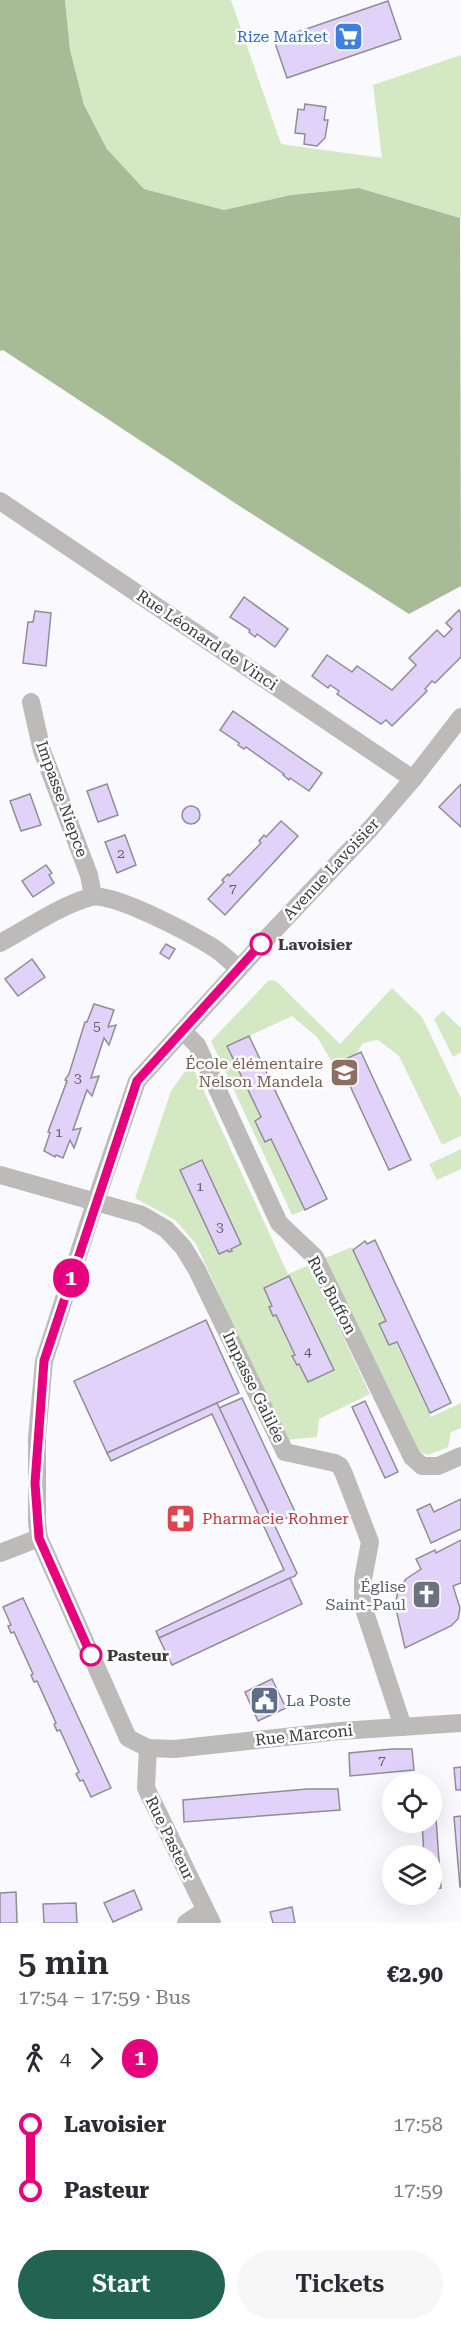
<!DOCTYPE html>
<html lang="en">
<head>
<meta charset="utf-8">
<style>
  :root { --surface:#fff; --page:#f7f7f7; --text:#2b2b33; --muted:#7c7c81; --accent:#226351 }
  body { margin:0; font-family:"Roboto Serif",serif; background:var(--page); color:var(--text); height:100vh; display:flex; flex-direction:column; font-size:22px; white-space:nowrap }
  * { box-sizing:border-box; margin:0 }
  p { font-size:20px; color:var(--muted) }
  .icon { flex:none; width:33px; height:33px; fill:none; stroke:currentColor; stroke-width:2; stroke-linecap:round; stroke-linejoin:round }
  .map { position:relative; height:1923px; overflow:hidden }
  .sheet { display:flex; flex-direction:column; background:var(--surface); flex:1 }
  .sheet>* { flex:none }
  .badge { padding:0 12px; border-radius:20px; font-size:21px; line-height:39px }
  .tools { position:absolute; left:382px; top:1773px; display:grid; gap:12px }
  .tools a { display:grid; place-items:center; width:60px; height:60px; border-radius:50%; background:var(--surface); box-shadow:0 6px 24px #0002; font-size:30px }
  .map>.badge { position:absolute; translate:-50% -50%; box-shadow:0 0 0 3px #fff }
  .legs { display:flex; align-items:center; gap:9px; height:66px; padding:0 18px; font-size:20px }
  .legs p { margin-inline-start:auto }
  .summary { display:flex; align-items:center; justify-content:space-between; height:102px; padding:0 18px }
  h1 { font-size:33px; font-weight:600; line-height:45px }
  .button { display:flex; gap:12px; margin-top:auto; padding:12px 18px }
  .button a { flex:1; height:69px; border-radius:36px; background:var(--accent); color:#fff; font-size:24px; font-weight:600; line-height:69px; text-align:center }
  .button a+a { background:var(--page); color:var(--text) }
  ul { padding:0 18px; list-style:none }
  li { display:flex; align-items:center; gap:21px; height:66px; font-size:22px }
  li i { display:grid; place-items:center; width:9px; height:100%; margin:0 8px; background:currentColor }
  li i::after { content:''; width:15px; height:15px; margin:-8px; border:4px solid; border-radius:50%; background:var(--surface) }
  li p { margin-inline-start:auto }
  li:first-child i { background:linear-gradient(#0000 50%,currentColor 0) }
  li:last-child i { background:linear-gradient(currentColor 50%,#0000 0) }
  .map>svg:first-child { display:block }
  .green { fill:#d5e8c4 }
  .forest { fill:#a7bb97 }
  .building { fill:#e0d2f9; stroke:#908e93; stroke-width:1.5 }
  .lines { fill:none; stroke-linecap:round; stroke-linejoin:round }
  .minor { stroke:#bcbbb9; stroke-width:18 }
  .line-1-casing { stroke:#fff; stroke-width:14 }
  .line-1 { stroke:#e6007e; stroke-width:9 }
  .stop-1-dot { fill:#fff; stroke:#e6007e; stroke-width:3 }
  .labels { text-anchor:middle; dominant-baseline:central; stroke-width:5; stroke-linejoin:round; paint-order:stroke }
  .number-label { font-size:14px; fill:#64606b }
  .shop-label { font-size:16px; fill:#366cbe; stroke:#fff; text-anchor:end }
  .street-label { font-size:16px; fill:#3a3a3c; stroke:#fff }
  .stop-label { font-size:16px; font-weight:bold; fill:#3a3a3c; stroke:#fff; text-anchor:start }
  .education-label { font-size:16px; fill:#785e54; stroke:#fff; text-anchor:end }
  .health-label { font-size:16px; fill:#be3a42; stroke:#fff; text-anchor:start }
  .worship-label { font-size:16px; fill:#5b616d; stroke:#fff; text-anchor:end }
  .service-label { font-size:16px; fill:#4e5e75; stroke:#fff; text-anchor:start }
</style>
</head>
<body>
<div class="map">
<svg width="461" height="1923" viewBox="0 0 461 1923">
  <rect width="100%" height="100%" fill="#fafafe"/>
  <g class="green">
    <path d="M 65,0 L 231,0 L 281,144 L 382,158 L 373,85 L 461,55 L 461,220 L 460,218 L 359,188 L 291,195 L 224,210 L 144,189 L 107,149 L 84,105 L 70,50 Z"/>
    <path d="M 269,980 L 276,981 L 340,1044 L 392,988 L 422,1017 L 461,1098 L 461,1136 L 442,1145 L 399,1056 L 378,1040 L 363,1043 L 355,1055 L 334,1065 L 317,1037 L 292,1016 L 228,1046 L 261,1117 L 255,1121 L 264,1141 L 271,1139 L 305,1210 L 292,1215 L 211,1041 Z"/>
    <path d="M 443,1011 L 461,1028 L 461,1052 L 453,1057 L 434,1019 Z"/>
    <path d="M 191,1063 L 288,1274 L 309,1265 L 370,1394 L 319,1419 L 317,1437 L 286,1440 L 196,1244 L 175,1220 L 135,1198 L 171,1091 Z"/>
    <path d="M 461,1149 L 461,1169 L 437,1180 L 429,1164 Z"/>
    <path d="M 352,1247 L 386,1321 L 380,1325 L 390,1345 L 396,1343 L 431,1417 L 461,1403 L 461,1428 L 451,1432 L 448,1447 L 428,1455 L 416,1451 L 325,1258 Z"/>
  </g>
  <path class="forest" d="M 0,0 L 65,0 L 70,50 L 84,105 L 107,149 L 144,189 L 224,210 L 291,195 L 359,188 L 460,218 L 461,586 L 409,614 L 241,507 L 3,350 L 0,351 Z"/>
  <g class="building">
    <path d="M 388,1 L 401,39 L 287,78 L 274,40 Z"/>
    <path d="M 305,104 L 326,107 L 324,120 L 328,120 L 325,138 L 317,146 L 304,144 L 305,134 L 295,133 L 298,109 L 304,110 Z"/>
    <path d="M 244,597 L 288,629 L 275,647 L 257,634 L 255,637 L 249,632 L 250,630 L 230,617 Z"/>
    <path d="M 459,610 L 461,613 L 461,657 L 435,683 L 432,681 L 425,689 L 427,691 L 392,726 L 386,720 L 381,724 L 337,694 L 339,691 L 330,685 L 328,688 L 312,676 L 327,655 L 352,672 L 357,666 L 392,690 L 416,665 L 409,658 L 437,630 L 444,637 L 452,629 L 446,623 Z"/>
    <path d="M 35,611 L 51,613 L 46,666 L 23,663 L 28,622 L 33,622 Z"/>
    <path d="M 233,711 L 322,773 L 309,791 L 290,778 L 289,780 L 283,775 L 284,774 L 246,747 L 244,749 L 238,745 L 239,743 L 220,730 Z"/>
    <path d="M 107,784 L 118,815 L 98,822 L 87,791 Z"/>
    <path d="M 461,784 L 461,827 L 439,807 Z"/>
    <path d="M 30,794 L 41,825 L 21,831 L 10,801 Z"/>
    <circle cx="191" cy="815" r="9"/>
    <path d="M 281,821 L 298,836 L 225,915 L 208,899 L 224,882 L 222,880 L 228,874 L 229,876 L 261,843 L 259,841 L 264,835 L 266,837 Z"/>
    <path d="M 125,835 L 136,865 L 117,873 L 105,842 Z"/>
    <path d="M 46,865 L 52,873 L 49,875 L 54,883 L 33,897 L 22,881 Z"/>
    <path d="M 166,944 L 175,949 L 169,959 L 160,953 Z"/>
    <path d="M 32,959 L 45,977 L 18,996 L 5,979 Z"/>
    <path d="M 94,1004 L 114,1010 L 108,1027 L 116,1025 L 109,1045 L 104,1038 L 91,1078 L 99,1076 L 92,1096 L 87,1090 L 73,1130 L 81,1128 L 74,1148 L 70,1140 L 63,1158 L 56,1155 L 55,1157 L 44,1151 L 50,1133 L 48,1132 L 67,1081 L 65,1080 L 69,1074 L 85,1022 L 87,1022 Z"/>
    <path d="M 249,1036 L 327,1199 L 305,1210 L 271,1139 L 265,1142 L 255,1121 L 261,1117 L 227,1046 Z"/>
    <path d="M 361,1052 L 411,1160 L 389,1170 L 339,1062 Z"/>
    <path d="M 202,1160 L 241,1244 L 231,1249 L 232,1251 L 229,1252 L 228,1250 L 219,1254 L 180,1170 Z"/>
    <path d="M 375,1240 L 451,1403 L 430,1413 L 397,1342 L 389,1345 L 379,1324 L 386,1321 L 353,1250 L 365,1241 L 367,1244 Z"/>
    <path d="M 289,1276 L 334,1370 L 308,1382 L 299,1364 L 297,1365 L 292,1356 L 295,1355 L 276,1315 L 273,1316 L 269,1307 L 272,1306 L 264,1288 Z"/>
    <path d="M 206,1320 L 239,1393 L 107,1453 L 74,1381 Z"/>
    <path d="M 242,1398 L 296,1514 L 274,1524 L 219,1408 Z"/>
    <path d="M 365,1401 L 398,1472 L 385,1478 L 352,1407 Z"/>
    <path d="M 217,1403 L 297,1573 L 295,1576 L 159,1638 L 156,1631 L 284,1570 L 212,1414 L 111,1461 L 107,1453 Z"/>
    <path d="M 461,1499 L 461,1529 L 431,1543 L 417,1510 L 430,1504 L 434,1512 Z"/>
    <path d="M 461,1540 L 461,1583 L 453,1586 L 460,1608 L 458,1619 L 451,1626 L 405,1648 L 395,1605 L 398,1591 L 406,1579 L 421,1569 L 416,1559 L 435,1550 L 436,1553 Z"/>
    <path d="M 290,1578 L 302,1604 L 172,1665 L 159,1638 Z"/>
    <path d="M 23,1598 L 111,1788 L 91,1797 L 83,1780 L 80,1781 L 76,1774 L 79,1772 L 60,1730 L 57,1731 L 54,1724 L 56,1723 L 37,1681 L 34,1682 L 31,1675 L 33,1674 L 14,1632 L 11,1633 L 8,1626 L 11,1625 L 3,1607 Z"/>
    <path d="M 272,1679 L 286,1708 L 258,1721 L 245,1692 Z"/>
    <path d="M 392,1749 L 412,1749 L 414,1770 L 350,1776 L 349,1753 Z"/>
    <path d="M 461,1767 L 461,1790 L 456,1790 L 454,1768 Z"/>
    <path d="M 307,1789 L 338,1789 L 340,1810 L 184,1822 L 183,1800 Z"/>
    <path d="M 461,1816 L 461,1887 L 460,1887 L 454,1817 Z"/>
    <path d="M 432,1819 L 436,1819 L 441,1888 L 432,1889 L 432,1856 L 424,1856 L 422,1822 L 432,1822 Z"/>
    <path d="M 134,1890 L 142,1909 L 113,1922 L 104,1903 Z"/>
    <path d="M 16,1892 L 17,1923 L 0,1923 L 0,1893 Z"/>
    <path d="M 76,1903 L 77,1923 L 44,1923 L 43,1904 Z"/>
    <path d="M 292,1907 L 295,1923 L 273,1923 L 270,1912 Z"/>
  </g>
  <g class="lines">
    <g class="minor">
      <path d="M 0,501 L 413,779"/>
      <path d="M 31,702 L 42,751 L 89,875 L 93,896"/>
      <path d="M 461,717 L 413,779 L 370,829 L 267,938 L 137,1081 L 95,1203 L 44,1361 L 37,1437 L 37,1522 L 39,1538 L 128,1738 L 148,1748 L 174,1749 L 340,1731 L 461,1723"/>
      <path d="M 0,943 C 28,928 61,905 91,897 C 112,891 193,935 214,948 C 223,954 231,962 239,969"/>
      <path d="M 183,1031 L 197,1045 L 279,1223 L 315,1257 L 412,1457 L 422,1466 L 438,1466 L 461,1456"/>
      <path d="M 0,1175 L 142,1215 L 166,1229 L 183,1247 L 197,1270 L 285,1452 L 335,1463 L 340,1466 L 344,1474 L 370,1542 L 363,1579 L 363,1606 L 403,1727"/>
      <path d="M 0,1553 L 39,1538"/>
      <path d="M 148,1748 L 146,1788 L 212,1923"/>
      <path d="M 186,1923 L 204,1911"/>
    </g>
  </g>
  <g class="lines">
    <defs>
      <path id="line-1" d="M 91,1655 L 39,1538 L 35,1483 L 44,1361 L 137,1081 L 261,944"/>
    </defs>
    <use href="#line-1" class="line-1-casing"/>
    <use href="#line-1" class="line-1"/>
  </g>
  <defs>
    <symbol id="supermarket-square" viewBox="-11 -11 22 22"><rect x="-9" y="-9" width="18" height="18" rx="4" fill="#3f7fe0" stroke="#fff"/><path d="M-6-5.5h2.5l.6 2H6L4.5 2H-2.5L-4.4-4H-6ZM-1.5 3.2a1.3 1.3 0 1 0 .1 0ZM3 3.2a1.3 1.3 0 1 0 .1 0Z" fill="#fff"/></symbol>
    <symbol id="school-square" viewBox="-11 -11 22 22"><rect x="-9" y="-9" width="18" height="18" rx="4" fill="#8d6e63" stroke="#fff"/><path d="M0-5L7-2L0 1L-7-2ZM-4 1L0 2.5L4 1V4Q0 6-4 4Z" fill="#fff"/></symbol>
    <symbol id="pharmacy-square" viewBox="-11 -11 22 22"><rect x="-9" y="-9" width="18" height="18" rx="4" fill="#e0444e" stroke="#fff"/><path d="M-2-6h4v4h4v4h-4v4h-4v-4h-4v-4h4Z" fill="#fff"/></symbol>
    <symbol id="church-square" viewBox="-11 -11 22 22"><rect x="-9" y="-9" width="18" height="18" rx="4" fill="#6b7280" stroke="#fff"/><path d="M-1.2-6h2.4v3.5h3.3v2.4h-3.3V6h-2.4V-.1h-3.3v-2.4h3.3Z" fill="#fff"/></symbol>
    <symbol id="civic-square" viewBox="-11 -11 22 22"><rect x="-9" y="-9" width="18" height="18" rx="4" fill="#5c6f8a" stroke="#fff"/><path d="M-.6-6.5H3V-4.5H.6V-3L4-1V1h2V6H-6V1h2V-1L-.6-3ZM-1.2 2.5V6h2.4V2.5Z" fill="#fff"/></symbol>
  </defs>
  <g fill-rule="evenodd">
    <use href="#supermarket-square" x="332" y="20" width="33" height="33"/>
    <use href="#school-square" x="328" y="1056" width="33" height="33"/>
    <use href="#pharmacy-square" x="164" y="1502" width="33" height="33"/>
    <use href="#church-square" x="410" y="1578" width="33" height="33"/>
    <use href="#civic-square" x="248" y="1684" width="33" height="33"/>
  </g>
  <g class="stop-1-dot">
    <circle cx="261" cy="944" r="10"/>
    <circle cx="91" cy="1655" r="10"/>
  </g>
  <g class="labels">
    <g class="number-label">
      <text x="121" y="853">2</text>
      <text x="233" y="888">7</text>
      <text x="97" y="1026">5</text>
      <text x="78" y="1078">3</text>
      <text x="59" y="1132">1</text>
      <text x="200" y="1186">1</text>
      <text x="220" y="1227">3</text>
      <text x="308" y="1351">4</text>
      <text x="382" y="1760">7</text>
    </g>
    <g class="shop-label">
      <text x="328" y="36">Rize Market</text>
    </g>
    <g class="street-label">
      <text transform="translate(207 640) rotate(34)">Rue Léonard de Vinci</text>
      <text transform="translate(62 799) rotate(70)">Impasse Niepce</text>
      <text transform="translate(331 869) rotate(-47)">Avenue Lavoisier</text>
      <text transform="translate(332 1295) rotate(62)">Rue Buffon</text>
      <text transform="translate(254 1387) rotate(64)">Impasse Galilée</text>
      <text transform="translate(304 1735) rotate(-6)">Rue Marconi</text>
      <text transform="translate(170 1838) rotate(64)">Rue Pasteur</text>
    </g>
    <g class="stop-label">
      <text x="278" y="944">Lavoisier</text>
      <text x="107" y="1655">Pasteur</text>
    </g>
    <g class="education-label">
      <text x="323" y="1063">École élémentaire<tspan x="323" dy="18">Nelson Mandela</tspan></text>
    </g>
    <g class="health-label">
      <text x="202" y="1518">Pharmacie Rohmer</text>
    </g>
    <g class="worship-label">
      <text x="406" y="1586">Église<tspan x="406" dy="18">Saint-Paul</tspan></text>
    </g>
    <g class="service-label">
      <text x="286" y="1700">La Poste</text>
    </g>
  </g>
</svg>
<div class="tools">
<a><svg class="icon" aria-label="locate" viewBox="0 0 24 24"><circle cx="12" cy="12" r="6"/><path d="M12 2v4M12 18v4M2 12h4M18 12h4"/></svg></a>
<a><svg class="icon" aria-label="layers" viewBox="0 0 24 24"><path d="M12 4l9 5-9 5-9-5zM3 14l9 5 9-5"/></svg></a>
</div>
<b class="badge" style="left:71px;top:1278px;background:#e6007e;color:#fff">1</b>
</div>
<section class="sheet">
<div class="summary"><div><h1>5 min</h1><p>17:54 – 17:59 · Bus</p></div><b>€2.90</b></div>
<div class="legs"><svg class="icon" aria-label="walk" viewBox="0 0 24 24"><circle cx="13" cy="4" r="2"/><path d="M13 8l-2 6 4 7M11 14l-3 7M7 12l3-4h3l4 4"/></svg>4<svg class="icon" aria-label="forward" viewBox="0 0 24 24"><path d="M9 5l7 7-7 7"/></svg><b class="badge" style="background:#e6007e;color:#fff">1</b></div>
<ul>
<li><i style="color:#e6007e"></i><b>Lavoisier</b><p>17:58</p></li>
<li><i style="color:#e6007e"></i><b>Pasteur</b><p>17:59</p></li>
</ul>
<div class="button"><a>Start</a><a>Tickets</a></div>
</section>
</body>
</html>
